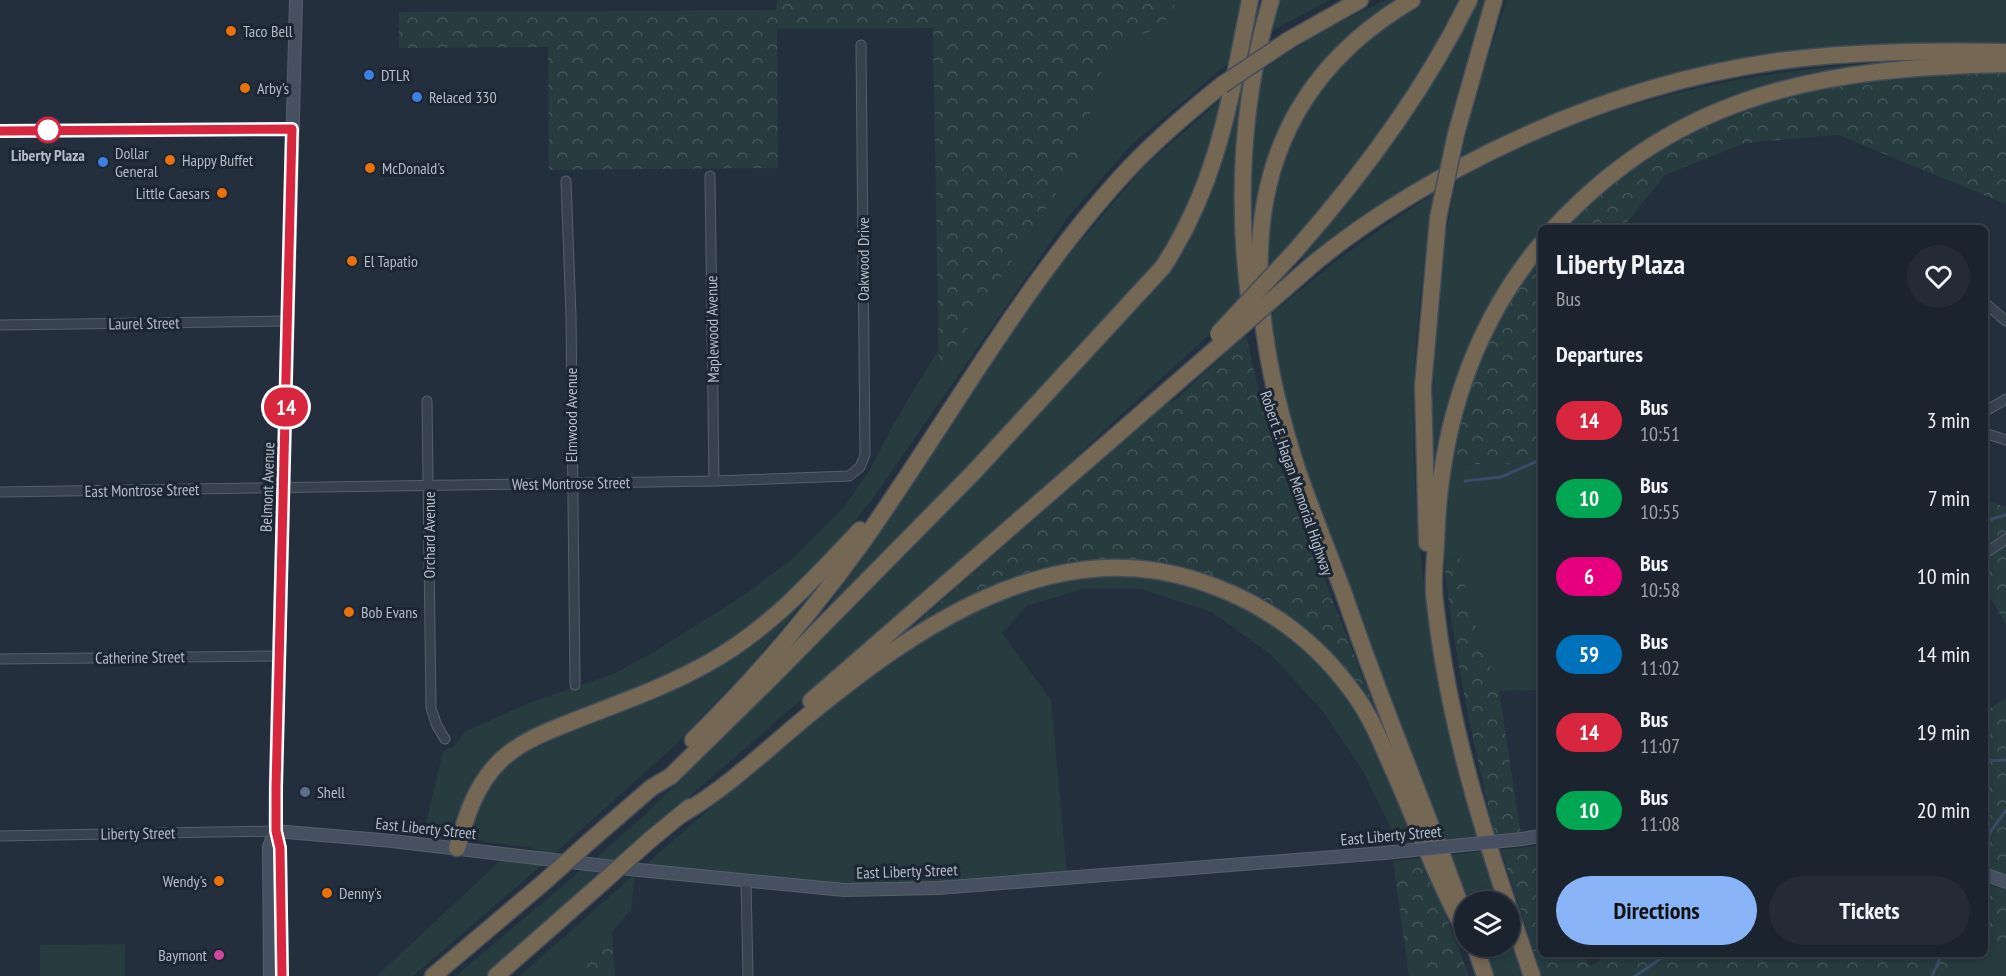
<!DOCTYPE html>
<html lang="en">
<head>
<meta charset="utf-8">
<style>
  :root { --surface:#1b232e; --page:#242b36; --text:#f1f3f6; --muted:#a0a4aa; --line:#39404a; --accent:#8ab4f8 }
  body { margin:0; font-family:"PT Sans Narrow",sans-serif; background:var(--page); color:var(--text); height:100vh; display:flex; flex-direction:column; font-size:22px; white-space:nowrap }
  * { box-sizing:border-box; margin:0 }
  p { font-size:20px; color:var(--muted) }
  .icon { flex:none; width:33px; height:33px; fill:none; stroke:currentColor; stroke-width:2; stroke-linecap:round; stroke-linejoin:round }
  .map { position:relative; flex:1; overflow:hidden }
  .details { position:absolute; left:1538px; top:225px; width:450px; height:732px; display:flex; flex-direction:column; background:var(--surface); border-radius:9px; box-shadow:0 3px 9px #0003,0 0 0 2px var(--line) }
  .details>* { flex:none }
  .badge { padding:0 12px; border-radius:20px; font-size:21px; line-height:39px }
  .tools { position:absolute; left:1454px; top:891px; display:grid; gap:12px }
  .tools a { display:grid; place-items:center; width:66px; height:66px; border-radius:50%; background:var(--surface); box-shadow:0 3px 9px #0003,0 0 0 2px var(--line); font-size:30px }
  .map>.badge { position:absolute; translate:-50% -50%; box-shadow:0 0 0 3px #fff }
  h2 { padding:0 18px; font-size:22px; line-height:54px }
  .round { display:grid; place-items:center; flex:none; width:63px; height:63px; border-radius:32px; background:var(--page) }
  .summary { display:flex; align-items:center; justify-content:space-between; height:102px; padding:0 18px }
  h1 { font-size:28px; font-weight:700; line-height:45px }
  .action { display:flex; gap:12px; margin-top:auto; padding:12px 18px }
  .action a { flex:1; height:69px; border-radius:36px; background:var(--accent); color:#111; font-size:24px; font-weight:700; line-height:69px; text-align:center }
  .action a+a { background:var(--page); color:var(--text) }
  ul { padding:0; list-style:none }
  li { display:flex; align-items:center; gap:18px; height:78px; padding:0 18px }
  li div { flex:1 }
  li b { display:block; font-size:22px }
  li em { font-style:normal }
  li .badge { min-width:66px; font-weight:700; text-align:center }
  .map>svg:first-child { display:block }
  .green { fill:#263c3f }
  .forest { fill:url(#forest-crowns) }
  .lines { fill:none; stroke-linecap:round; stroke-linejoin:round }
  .stream { stroke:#394c67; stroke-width:3 }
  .street-casing { stroke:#565f6c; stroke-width:11 }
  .secondary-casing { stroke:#565f6c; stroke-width:14 }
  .highway-casing { stroke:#434c59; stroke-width:19 }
  .street { stroke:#38414e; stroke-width:9 }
  .secondary { stroke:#465061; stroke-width:12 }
  .highway { stroke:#746855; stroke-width:16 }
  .secondary-bridge-casing { stroke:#565f6c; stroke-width:14; stroke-linecap:butt }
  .highway-bridge-casing { stroke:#434c59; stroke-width:19; stroke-linecap:butt }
  .secondary-bridge { stroke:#465061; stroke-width:12 }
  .highway-bridge { stroke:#746855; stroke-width:16 }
  .line-casing { stroke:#fff; stroke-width:14 }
  .line { stroke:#d7263d; stroke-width:9 }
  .food-dot { fill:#e8710a; stroke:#1d2633; stroke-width:2 }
  .shop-dot { fill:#3f7fe0; stroke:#1d2633; stroke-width:2 }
  .stop-dot { fill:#fff; stroke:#d7263d; stroke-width:3 }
  .service-dot { fill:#5c6f8a; stroke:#1d2633; stroke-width:2 }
  .hotel-dot { fill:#d1479c; stroke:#1d2633; stroke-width:2 }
  .labels { text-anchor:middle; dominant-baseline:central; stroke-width:6; stroke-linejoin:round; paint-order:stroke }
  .poi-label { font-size:16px; fill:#b4bcc9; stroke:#1d2633; text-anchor:start }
  .stop-label { font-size:16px; font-weight:bold; fill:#b4bcc9; stroke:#1d2633 }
  .street-label { font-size:16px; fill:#b4bcc9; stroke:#1d2633 }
</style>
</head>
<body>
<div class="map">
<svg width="2006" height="976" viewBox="0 0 2006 976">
  <defs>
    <pattern id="forest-crowns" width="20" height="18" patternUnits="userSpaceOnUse" patternTransform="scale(1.5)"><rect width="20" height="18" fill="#263c3f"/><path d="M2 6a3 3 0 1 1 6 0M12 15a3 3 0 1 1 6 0" fill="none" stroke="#435659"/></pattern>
  </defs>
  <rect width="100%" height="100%" fill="#242f3e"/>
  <g class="green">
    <path d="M 1178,0 L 1244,0 L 1232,60 L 1129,147 L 1068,217 L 871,501 L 818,564 L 773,609 L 721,648 L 484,768 L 472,783 L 450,830 L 444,834 L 423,836 L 443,751 L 453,747 L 466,731 L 529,703 L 613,674 L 654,652 L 744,595 L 792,559 L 844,507 L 870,470 L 894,423 L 938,350 L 939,371 L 1077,162 L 1108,46 L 1161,28 Z"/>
    <path d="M 1279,0 L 1330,0 L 1271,31 Z"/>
    <path d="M 1386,0 L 1403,0 L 1342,44 L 1261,189 L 1253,224 C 1249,172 1254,121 1263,69 L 1328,28 Z"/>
    <path d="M 1425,0 L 1463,0 L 1444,36 L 1368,154 L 1265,278 L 1265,237 L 1284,146 L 1338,63 L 1392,18 Z"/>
    <path d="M 1477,0 L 1487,0 L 1440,170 L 1307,264 L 1299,255 Z"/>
    <path d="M 1507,0 L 2006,0 L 2006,42 L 1985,42 L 1975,45 L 1867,46 L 1550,117 L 1461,156 L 1479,84 Z"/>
    <path d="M 1871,63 L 1871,67 L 1550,228 L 1540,228 L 1540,239 L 1437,464 L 1433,463 C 1432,368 1436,271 1457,178 C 1496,160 1533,141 1573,126 C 1669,88 1768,72 1871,63 Z"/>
    <path d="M 1244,83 L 1234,174 L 1243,301 C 1182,364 1113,417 1054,480 L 614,862 L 595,859 L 646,814 L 812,649 L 1157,284 L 1236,88 Z"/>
    <path d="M 1222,99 L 1215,134 L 1194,201 L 1149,276 L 1001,435 L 821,616 L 1052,275 L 1143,168 Z"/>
    <path d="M 1435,192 C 1430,228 1423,264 1420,300 C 1408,408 1413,519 1430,626 C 1441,697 1462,767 1480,838 L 1444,841 C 1396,709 1336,580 1297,445 C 1285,403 1277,359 1268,316 L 1348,252 Z"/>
    <path d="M 1540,463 L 1540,690 L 1499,691 L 1470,610 L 1460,558 L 1444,559 L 1448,465 Z"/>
    <path d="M 1070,575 C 1101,576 1135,573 1165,578 C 1237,589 1324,646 1358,711 C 1381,754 1398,800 1418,844 L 1399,845 L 1363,771 L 1322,710 L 1271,655 L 1212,612 L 1140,589 L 1083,589 L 1027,606 L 1002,633 L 1051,700 L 1067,874 L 876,885 L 817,884 L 645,865 L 793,737 L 871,676 L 949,623 L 983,603 Z"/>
    <path d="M 809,596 L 750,666 L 674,746 L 553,855 L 528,847 L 485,842 L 474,838 C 464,810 501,770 521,755 L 768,631 Z"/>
    <path d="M 1485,851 L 1501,901 L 1466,901 L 1449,855 Z"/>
    <path d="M 501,860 L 542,865 L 413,976 L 377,976 Z"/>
    <path d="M 581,870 L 601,873 L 485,976 L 456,976 Z"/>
    <path d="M 635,874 L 631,910 L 612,931 L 561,976 L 520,976 Z"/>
    <path d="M 1509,925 L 1526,976 L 1492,976 L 1481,947 L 1509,946 Z"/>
    <path d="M 1985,933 L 2006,949 L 2006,976 L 1957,976 L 1970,954 L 1984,954 Z"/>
    <path d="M 125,944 L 125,976 L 40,976 L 40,945 Z"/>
  </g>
  <g class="forest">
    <path d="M 777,0 L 1178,0 L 1161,28 L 1108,46 L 1077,162 L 939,372 L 933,28 L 777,29 L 778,168 L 549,170 L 548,47 L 399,48 L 399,12 L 776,10 Z"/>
    <path d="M 2006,70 L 2006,204 L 1838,135 L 1745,143 L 1665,175 L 1627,222 L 1627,228 L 1565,228 C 1582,211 1599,193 1618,177 C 1701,109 1810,82 1915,72 C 1945,69 1976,71 2006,70 Z"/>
    <path d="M 1540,258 L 1540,463 L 1448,465 C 1466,390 1491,320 1540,258 Z"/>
    <path d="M 1246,335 L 1263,411 L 1278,460 L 1381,724 L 1370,708 L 1250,595 L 1087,563 L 894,643 L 1169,401 L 1173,402 Z"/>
    <path d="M 1984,500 L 2006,507 L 2006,535 L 1984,550 Z"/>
    <path d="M 2006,539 L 2006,624 L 1985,589 L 1985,554 Z"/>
    <path d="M 1460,558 L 1470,610 L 1499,691 L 1521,834 L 1495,836 C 1474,744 1453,653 1444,559 Z"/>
    <path d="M 2006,698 L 2006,882 L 1985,874 L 1985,711 Z"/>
    <path d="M 1540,846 L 1540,954 L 1584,954 L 1590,966 L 1610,954 L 1970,954 L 1957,976 L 1542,976 L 1501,850 Z"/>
    <path d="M 1424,858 L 1469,976 L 1409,976 L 1393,861 Z"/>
    <path d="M 1985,883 L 2006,890 L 2006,949 L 1985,933 Z"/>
    <path d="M 612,931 L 615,976 L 561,976 Z"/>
  </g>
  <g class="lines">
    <g class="stream">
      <path d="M 1465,481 L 1501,477 L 1540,460"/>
      <path d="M 1984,521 L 2006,515"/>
      <path d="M 1984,761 L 2006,760"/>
      <path d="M 1984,849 L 1991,831 L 2006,810"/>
      <path d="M 1635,976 L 1663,957 L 1715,957 L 1726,954"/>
      <path d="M 1932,976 L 1942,954"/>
    </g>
    <defs>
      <g id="street">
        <path d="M 710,176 L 714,481"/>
        <path d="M 566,181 L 571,316 L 575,685"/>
        <path d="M 1984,302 L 2006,321"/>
        <path d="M 0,325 L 288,321"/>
        <path d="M 427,401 L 431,708 L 437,726 L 445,739"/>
        <path d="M 1984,412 L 2006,399"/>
        <path d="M 1984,433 L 2006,440"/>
        <path d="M 0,492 L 714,481 L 849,476 L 860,467 L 865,455 L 861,45"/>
        <path d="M 1984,554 L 2006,539"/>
        <path d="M 0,659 L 279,656"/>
        <path d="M 0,836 L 275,831"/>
        <path d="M 746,880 L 748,976"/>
      </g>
      <g id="secondary">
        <path d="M 275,831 L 392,841 L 639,870 L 844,890 L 938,888 L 1384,853"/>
        <path d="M 1522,839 L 1540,836"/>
        <path d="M 1984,874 L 2006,882"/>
        <path d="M 270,976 L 269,847 L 275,831"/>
        <path d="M 282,976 L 280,848 L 275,831 L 276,771 L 296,0"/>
      </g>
      <g id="highway">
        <path d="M 1412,0 C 1234,105 1238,279 1293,456 C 1308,504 1328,550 1345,597 C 1380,701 1424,803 1461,907"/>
        <path d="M 1289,40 L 1360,0"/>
        <path d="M 1456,134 L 1494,0"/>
        <path d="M 1554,228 C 1682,90 1827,68 2006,64"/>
        <path d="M 1295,251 C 1362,175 1424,92 1469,0"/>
        <path d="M 1296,279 C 1344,235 1400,200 1457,169 C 1558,115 1665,77 1779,61 C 1854,51 1930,51 2006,52"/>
        <path d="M 1251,312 C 1236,208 1241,101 1271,0"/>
        <path d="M 1427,543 L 1423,386 L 1438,218"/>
        <path d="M 811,701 L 1219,346"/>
        <path d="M 693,740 C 756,678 813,611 864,540 C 949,419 1022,286 1121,177 C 1152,143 1187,113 1222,85"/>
        <path d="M 682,814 C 728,787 765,751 806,717 C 915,628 1049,533 1196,580 C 1259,600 1313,637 1352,691 C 1369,713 1380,740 1391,765 C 1416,820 1435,876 1464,929"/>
        <path d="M 651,839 L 690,807"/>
        <path d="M 591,840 L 651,788 L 671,776 L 770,679 L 974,472 L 1163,267 C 1219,181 1230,98 1250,0"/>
        <path d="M 457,848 C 466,816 476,784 501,760 C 523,739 554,729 581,718 C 625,701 670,685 710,662 C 769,629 815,578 860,530"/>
        <path d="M 1507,902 C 1474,804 1446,705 1435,602 C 1432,583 1435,562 1436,543 C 1439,434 1470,330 1540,245"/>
        <path d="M 1509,908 L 1532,976"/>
        <path d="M 1475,946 L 1485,976"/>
        <path d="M 433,976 L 543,883"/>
        <path d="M 496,976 L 595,889"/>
      </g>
    </defs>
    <use href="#street" class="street-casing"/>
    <use href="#secondary" class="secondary-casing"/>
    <use href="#highway" class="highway-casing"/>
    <use href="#street" class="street"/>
    <use href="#secondary" class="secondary"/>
    <use href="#highway" class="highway"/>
    <defs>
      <path id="secondary-bridge" d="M 1384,853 L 1522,839"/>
      <g id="highway-bridge">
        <path d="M 1222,85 L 1289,40"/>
        <path d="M 1438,218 L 1456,134"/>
        <path d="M 1218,334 L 1295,251"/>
        <path d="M 1219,346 L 1296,279"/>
        <path d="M 543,883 L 591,840"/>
        <path d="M 595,889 L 651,839"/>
      </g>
    </defs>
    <use href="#secondary-bridge" class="secondary-bridge-casing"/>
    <use href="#highway-bridge" class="highway-bridge-casing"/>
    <use href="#secondary-bridge" class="secondary-bridge"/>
    <use href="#highway-bridge" class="highway-bridge"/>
  </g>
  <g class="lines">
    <defs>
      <path id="line" d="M 0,131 L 292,129 L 276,788 L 276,831 L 280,848 L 282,976"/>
    </defs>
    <use href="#line" class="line-casing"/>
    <use href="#line" class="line"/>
  </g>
  <g class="food-dot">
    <circle cx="231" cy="31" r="6"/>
    <circle cx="245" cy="88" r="6"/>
    <circle cx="170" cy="160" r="6"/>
    <circle cx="370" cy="168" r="6"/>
    <circle cx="222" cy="193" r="6"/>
    <circle cx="352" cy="261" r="6"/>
    <circle cx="349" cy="612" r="6"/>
    <circle cx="219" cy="881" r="6"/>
    <circle cx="327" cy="893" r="6"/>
  </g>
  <g class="shop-dot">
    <circle cx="369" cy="75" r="6"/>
    <circle cx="417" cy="97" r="6"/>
    <circle cx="103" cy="162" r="6"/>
  </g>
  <circle class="stop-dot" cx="48" cy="130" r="12"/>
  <circle class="service-dot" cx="305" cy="792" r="6"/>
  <circle class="hotel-dot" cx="219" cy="955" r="6"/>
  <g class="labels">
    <g class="poi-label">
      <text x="243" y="31">Taco Bell</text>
      <text x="381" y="75">DTLR</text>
      <text x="257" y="88">Arby's</text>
      <text x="429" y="97">Relaced 330</text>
      <text x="115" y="153">Dollar<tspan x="115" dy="18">General</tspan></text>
      <text x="182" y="160">Happy Buffet</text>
      <text x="382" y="168">McDonald's</text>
      <text x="210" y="193" text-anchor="end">Little Caesars</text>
      <text x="364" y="261">El Tapatio</text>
      <text x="361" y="612">Bob Evans</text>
      <text x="317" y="792">Shell</text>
      <text x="207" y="881" text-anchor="end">Wendy's</text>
      <text x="339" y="893">Denny's</text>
      <text x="207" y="955" text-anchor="end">Baymont</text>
    </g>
    <g class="stop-label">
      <text x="48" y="155">Liberty Plaza</text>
    </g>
    <g class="street-label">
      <text transform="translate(863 259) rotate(-90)">Oakwood Drive</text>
      <text transform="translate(144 323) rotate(-1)">Laurel Street</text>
      <text transform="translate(712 329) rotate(-91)">Maplewood Avenue</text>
      <text transform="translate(571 415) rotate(-90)">Elmwood Avenue</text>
      <text transform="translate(571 483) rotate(-1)">West Montrose Street</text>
      <text transform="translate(1297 483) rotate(71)">Robert E. Hagan Memorial Highway</text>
      <text transform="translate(267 487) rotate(-88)">Belmont Avenue</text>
      <text transform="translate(142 490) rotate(-1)">East Montrose Street</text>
      <text transform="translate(429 535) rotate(-90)">Orchard Avenue</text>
      <text transform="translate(140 657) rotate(-1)">Catherine Street</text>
      <text transform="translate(426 828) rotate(6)">East Liberty Street</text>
      <text transform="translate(138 833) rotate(-1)">Liberty Street</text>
      <text transform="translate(1391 835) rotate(-5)">East Liberty Street</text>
      <text transform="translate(907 871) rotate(-2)">East Liberty Street</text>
    </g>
  </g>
</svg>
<div class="tools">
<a><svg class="icon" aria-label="layers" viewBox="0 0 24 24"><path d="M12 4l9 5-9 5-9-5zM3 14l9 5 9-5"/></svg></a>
</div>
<b class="badge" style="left:286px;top:407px;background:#d7263d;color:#fff">14</b>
<section class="details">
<div class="summary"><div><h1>Liberty Plaza</h1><p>Bus</p></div><a class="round"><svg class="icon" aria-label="heart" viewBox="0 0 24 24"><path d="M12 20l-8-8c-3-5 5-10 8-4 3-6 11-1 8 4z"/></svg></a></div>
<h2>Departures</h2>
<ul>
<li><span class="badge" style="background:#d7263d;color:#fff">14</span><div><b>Bus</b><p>10:51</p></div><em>3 min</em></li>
<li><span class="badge" style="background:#00a651;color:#fff">10</span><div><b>Bus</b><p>10:55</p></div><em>7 min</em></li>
<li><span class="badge" style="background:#e6007e;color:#fff">6</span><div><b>Bus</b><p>10:58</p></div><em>10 min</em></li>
<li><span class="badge" style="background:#0072bc;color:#fff">59</span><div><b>Bus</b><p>11:02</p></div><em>14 min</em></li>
<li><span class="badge" style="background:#d7263d;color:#fff">14</span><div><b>Bus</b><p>11:07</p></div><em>19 min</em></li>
<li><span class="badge" style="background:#00a651;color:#fff">10</span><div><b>Bus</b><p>11:08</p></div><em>20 min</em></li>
</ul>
<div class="action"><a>Directions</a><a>Tickets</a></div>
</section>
</div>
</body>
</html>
